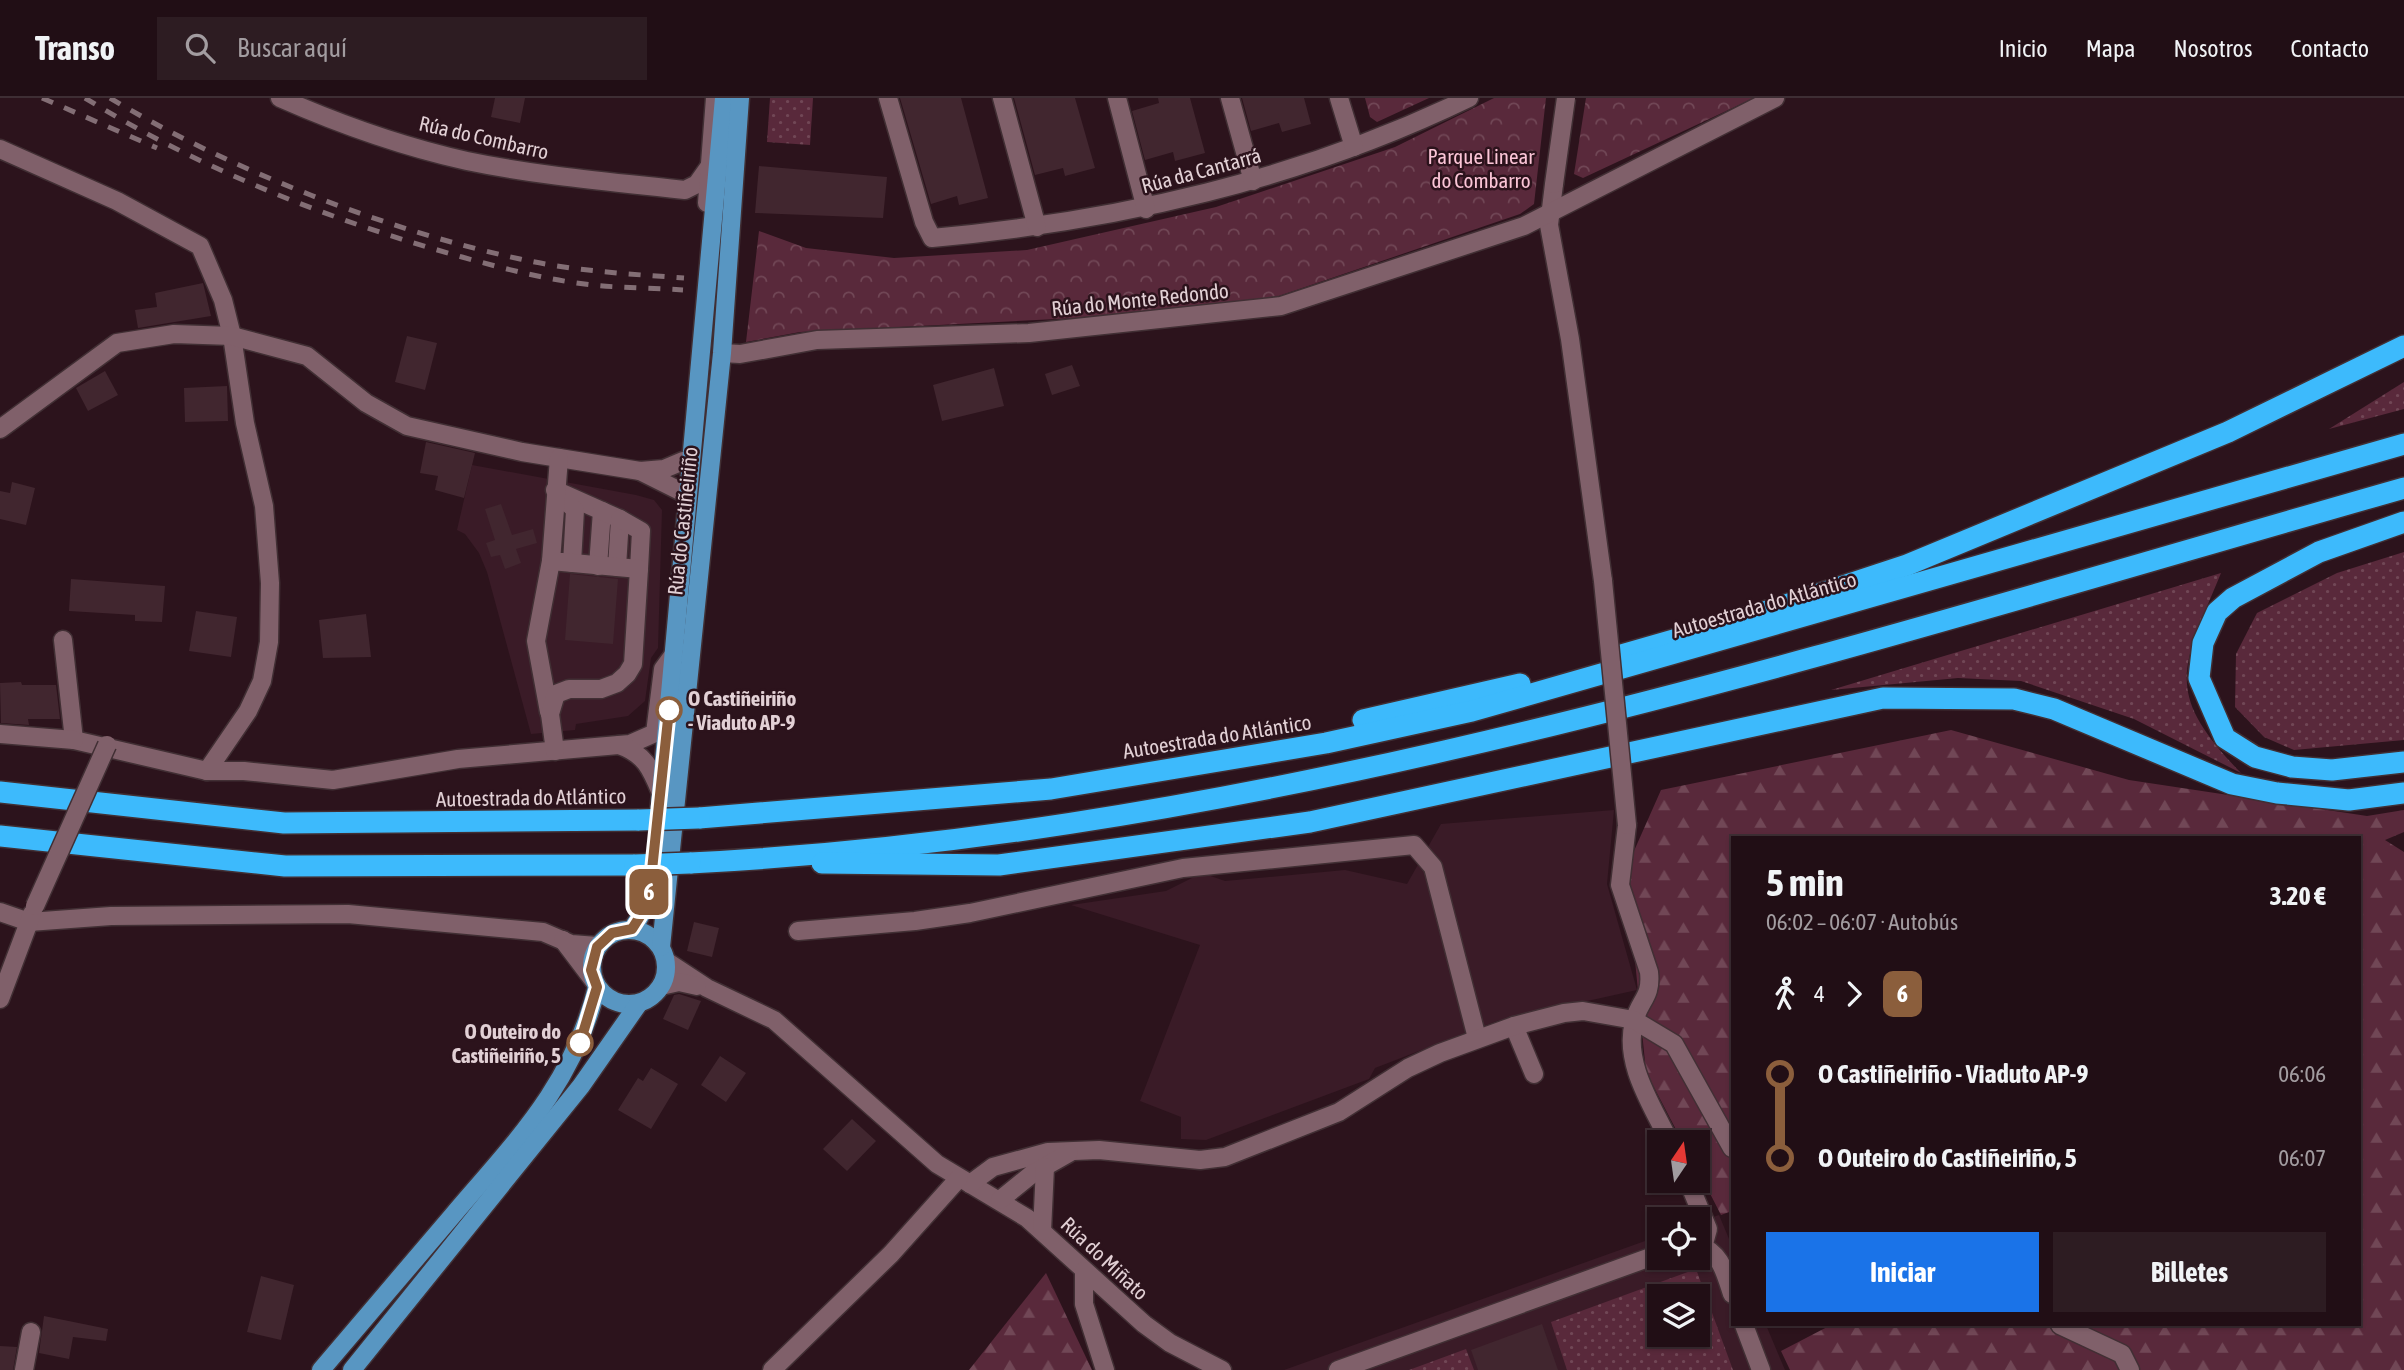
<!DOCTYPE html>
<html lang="es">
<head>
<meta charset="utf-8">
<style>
  :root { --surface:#210e15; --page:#2d1c22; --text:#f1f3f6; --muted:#a29ca0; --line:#3e2e34; --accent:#1a73e8 }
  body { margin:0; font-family:"Asap Condensed",sans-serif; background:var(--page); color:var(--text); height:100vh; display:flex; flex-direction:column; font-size:26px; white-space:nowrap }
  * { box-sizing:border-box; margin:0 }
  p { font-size:23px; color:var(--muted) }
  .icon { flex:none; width:38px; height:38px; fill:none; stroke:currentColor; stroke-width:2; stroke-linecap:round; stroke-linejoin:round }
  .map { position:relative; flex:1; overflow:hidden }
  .details { position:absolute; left:1731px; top:738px; width:630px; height:490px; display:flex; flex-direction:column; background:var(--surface); border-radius:0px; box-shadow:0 2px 5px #0004,0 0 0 2px var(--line) }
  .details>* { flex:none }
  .badge { padding:0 14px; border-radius:10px; font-size:24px; line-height:46px }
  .needle { width:46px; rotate:13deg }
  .controls { position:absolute; left:1647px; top:1032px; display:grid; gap:14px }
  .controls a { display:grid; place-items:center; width:63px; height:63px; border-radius:0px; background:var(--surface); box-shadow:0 2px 5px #0004,0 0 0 2px var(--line); font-size:35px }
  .map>.badge { position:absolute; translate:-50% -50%; box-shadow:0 0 0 4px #fff }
  .legs { display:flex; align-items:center; gap:10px; height:77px; padding:0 35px; font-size:23px }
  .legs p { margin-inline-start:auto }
  .overview { display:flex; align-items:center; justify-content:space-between; height:119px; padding:0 35px }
  h1 { font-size:38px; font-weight:700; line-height:52px }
  .button { display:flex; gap:14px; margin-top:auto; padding:14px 35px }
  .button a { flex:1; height:80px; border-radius:0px; background:var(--accent); color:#fff; font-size:28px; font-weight:700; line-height:80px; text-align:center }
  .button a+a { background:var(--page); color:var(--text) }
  ul { padding:0 35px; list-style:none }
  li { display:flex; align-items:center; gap:24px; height:84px; font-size:26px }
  li i { display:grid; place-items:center; width:10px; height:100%; margin:0 9px; background:currentColor }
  li i::after { content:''; width:18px; height:18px; margin:-9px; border:5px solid; border-radius:50%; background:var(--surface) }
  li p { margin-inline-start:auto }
  li:first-child i { background:linear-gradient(#0000 50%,currentColor 0) }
  li:last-child i { background:linear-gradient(currentColor 50%,#0000 0) }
  header { display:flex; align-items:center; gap:42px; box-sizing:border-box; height:98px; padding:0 35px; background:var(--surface); border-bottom:2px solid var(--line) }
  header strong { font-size:33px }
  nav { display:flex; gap:38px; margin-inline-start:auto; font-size:24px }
  .search { width:490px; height:63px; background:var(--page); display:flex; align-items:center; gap:18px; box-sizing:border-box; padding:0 24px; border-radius:0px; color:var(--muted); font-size:26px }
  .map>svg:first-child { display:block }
  .built { fill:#3a1b27; fill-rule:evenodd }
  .grass { fill:url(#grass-dots); fill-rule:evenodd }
  .forest { fill:url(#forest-firs) }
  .park { fill:url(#park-crowns) }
  .building { fill:#41262f }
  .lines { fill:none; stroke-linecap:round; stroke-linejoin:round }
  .minor-casing { stroke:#412f34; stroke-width:21 }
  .major-casing { stroke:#412f34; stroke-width:21 }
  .highway-casing { stroke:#412f34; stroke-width:24 }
  .minor { stroke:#80606a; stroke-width:18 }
  .major { stroke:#5896c2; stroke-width:18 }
  .highway { stroke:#3dbafc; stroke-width:21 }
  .rail { stroke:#836e75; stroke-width:5; stroke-dasharray:12 12; stroke-linecap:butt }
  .minor-bridge-casing { stroke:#412f34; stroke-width:21; stroke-linecap:butt }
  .highway-bridge-casing { stroke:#412f34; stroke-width:24; stroke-linecap:butt }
  .minor-bridge { stroke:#80606a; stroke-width:18 }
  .highway-bridge { stroke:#3dbafc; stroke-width:21 }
  .line-1-casing { stroke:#fff; stroke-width:16 }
  .line-1 { stroke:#8b5e3c; stroke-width:10 }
  .stop-1-dot { fill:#fff; stroke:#8b5e3c; stroke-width:3.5 }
  .labels { text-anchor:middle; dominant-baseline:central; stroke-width:5; stroke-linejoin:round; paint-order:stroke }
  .street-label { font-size:21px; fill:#e2d0d5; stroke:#2c131c }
  .park-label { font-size:21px; fill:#fcc5d7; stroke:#2c131c }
  .stop-label { font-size:21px; font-weight:bold; fill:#e2d0d5; stroke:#2c131c; text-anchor:start }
</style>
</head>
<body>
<header>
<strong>Transo</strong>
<div class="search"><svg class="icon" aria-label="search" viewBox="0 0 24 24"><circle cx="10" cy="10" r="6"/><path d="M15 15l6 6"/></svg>Buscar aquí</div>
<nav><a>Inicio</a><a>Mapa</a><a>Nosotros</a><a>Contacto</a></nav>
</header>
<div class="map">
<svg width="2404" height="1272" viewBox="0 0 2404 1272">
  <defs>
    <pattern id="grass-dots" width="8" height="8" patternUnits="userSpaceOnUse" patternTransform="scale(1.75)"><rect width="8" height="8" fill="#59293b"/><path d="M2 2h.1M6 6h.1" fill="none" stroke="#714756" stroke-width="1.8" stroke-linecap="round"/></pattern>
    <pattern id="forest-firs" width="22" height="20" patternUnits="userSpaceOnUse" patternTransform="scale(1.75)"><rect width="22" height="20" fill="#59293b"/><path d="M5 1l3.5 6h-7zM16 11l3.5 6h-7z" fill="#714756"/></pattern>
    <pattern id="park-crowns" width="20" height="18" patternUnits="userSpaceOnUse" patternTransform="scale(1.75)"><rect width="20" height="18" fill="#59293b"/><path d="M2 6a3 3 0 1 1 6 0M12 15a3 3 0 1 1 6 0" fill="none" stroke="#714756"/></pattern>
  </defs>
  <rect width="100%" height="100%" fill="#2c131c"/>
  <g class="built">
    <path d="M 472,367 L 636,397 L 654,402 L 662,412 L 658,550 L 651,560 L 645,603 L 628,618 L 576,626 L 575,632 L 531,636 L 487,474 L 479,455 L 465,436 L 457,432 Z"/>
    <path d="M 1614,712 L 1607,786 L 1637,892 L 1497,923 L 1375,970 L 1369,981 L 1206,1042 L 1181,1041 L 1181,1019 L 1140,1003 L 1200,847 L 1071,807 L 1166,793 L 1202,775 L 1225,783 L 1345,772 L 1407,786 L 1441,726 Z"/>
    <path d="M 1719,1117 L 1732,1148 L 1732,1227 L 1766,1227 L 1785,1272 L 1284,1272 L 1659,1138 L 1659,1160 L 1698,1160 L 1698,1124 ZM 1659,1199 L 1698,1199 L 1698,1237 L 1659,1237 Z"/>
  </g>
  <g class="grass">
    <path d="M 770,0 L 813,0 L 810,47 L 767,44 Z"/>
    <path d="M 2404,284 L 2404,311 L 2329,331 Z"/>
    <path d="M 2404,454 L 2404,642 L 2294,652 L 2264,639 L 2235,609 L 2236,556 L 2257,515 L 2337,475 Z"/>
    <path d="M 2221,475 C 2182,570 2162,594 2241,675 L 2134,621 L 2021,583 L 1958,580 L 1831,592 Z"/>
    <path d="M 1696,1171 L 1733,1272 L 1567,1272 L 1551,1224 ZM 1659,1199 L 1698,1199 L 1698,1237 L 1659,1237 Z"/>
    <path d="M 1466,1251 L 1474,1272 L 1409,1272 Z"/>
  </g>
  <g class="forest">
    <path d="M 1951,632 L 2129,682 L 2367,718 L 2404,712 L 2404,734 L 2385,742 L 2404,754 L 2404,1272 L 1790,1272 L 1781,1253 L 1831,1227 L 2359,1227 L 2359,740 L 1732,740 L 1732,1113 L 1721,1117 L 1698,1072 L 1698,1045 L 1683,1045 L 1646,974 L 1626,771 L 1661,692 Z"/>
    <path d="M 1046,1175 L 1092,1272 L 969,1272 Z"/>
  </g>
  <g class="park">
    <path d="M 1365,0 L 1429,0 L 1377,24 L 1370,19 Z"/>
    <path d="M 1494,0 L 1546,0 L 1534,106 L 1520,116 L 1264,203 L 1117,218 L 800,234 L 746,244 L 759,133 L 806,150 L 894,160 L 1027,152 L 1216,109 L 1395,49 Z"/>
    <path d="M 1586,0 L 1754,0 L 1583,80 L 1574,76 Z"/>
  </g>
  <g class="building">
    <path d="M 495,0 L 525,0 L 520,25 L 491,19 Z"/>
    <path d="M 900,0 L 961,0 L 988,100 L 959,107 L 957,98 L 931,106 Z"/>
    <path d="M 1014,0 L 1075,0 L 1095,70 L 1065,78 L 1063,70 L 1035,77 Z"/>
    <path d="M 1158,0 L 1190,0 L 1205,55 L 1175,63 L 1173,54 L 1145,62 L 1132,13 L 1159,5 Z"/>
    <path d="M 1242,0 L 1304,0 L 1311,26 L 1282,34 L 1279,25 L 1251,33 Z"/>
    <path d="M 759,68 L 887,79 L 883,120 L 755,115 Z"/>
    <path d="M 203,185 L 211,218 L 138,230 L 135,212 L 157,209 L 155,195 Z"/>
    <path d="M 407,238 L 437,245 L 425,292 L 395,284 Z"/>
    <path d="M 1072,267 L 1080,288 L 1052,297 L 1045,276 Z"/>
    <path d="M 994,270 L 1004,308 L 942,323 L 933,287 Z"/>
    <path d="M 105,273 L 118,297 L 88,313 L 76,290 Z"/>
    <path d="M 227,288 L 228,323 L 185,324 L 184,290 Z"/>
    <path d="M 426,344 L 475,355 L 464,400 L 435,392 L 438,378 L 420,375 Z"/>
    <path d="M 12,384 L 35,390 L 26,427 L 0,421 L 0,393 L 10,395 Z"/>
    <path d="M 501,406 L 512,437 L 533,431 L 537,445 L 516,451 L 521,465 L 505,471 L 500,457 L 491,459 L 486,445 L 495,442 L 485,411 Z"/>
    <path d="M 570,476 L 618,481 L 613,546 L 565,542 Z"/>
    <path d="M 71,481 L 165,488 L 162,524 L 135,523 L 135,517 L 69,513 Z"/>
    <path d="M 196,513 L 237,519 L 231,559 L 189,553 Z"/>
    <path d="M 366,516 L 371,559 L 323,560 L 319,522 Z"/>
    <path d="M 21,584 L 22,587 L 56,587 L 60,621 L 28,621 L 29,627 L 1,625 L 0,585 Z"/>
    <path d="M 694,824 L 719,830 L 712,859 L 687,853 Z"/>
    <path d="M 679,896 L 701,903 L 688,932 L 663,921 L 674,897 Z"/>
    <path d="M 720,958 L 746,975 L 726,1004 L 701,987 Z"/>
    <path d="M 651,970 L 678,986 L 651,1031 L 618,1012 L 638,980 L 643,983 Z"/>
    <path d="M 852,1021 L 876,1043 L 847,1073 L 823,1051 Z"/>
    <path d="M 261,1178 L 294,1187 L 281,1242 L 247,1234 Z"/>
    <path d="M 44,1218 L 108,1231 L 106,1243 L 73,1239 L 69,1261 L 39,1255 Z"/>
    <path d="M 1542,1226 L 1558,1272 L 1478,1272 L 1471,1252 Z"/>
    <path d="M 0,1248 L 17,1249 L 13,1272 L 0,1272 Z"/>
  </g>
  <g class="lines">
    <defs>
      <g id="minor">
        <path d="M 280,0 C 339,26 404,49 467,63 C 539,78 612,84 685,92 L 697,86 L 709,69"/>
        <path d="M 888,0 L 924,124 L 932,140 C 1119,123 1299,82 1469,0"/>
        <path d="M 1002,0 L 1037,129"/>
        <path d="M 1117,0 L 1146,111"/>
        <path d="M 1230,0 L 1253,83"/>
        <path d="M 1339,0 L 1354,49"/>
        <path d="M 0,51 L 117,103 L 200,148 L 223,202 L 232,238 L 245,325 L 264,408 L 270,485 L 269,544 L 262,583 L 248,613 L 207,673"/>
        <path d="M 1554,86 L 1549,127 L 1570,241 L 1603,483"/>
        <path d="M 707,105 L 715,0"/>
        <path d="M 722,255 L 740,256 L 817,242 L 1029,235 L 1281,208 L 1524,128 L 1775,0"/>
        <path d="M 0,331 L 117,245 L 174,236 L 232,238 L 307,258 L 366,305 L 407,328 L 522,354 L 640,373 L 664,371 L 683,363"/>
        <path d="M 640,373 L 680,393"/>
        <path d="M 555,392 L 602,413 L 598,468"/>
        <path d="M 560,397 L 575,412 L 572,465"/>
        <path d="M 602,413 L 620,421 L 617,469"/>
        <path d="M 620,421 L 641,433 L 639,471"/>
        <path d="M 63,542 L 74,642 L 207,673 L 244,673 L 333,682 L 458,661 L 630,646 L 655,635 L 663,571 L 674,556"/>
        <path d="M 549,614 L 536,543 L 551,463"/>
        <path d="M 0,636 L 74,642"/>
        <path d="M 619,647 C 645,656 651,671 661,695"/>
        <path d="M 555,653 L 550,616 L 556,596 L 569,591 L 601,591 L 617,585 L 627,576 L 633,566 L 639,471 L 551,463 L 559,360"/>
        <path d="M 1627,727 L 1620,787 L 1649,874 C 1652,900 1639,902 1634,924 C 1623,966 1653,1008 1670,1045"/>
        <path d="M 0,814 L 29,824 L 111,818 L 348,816 L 543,834 L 571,846 L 597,848"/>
        <path d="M 798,833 L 915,823 L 970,815 L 1183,770 L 1414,747 L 1433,769 L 1477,940"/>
        <path d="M 563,842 L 594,883"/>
        <path d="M 666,863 L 707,890 L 774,922 L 937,1066 L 1027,1120 L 1144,1226 L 1170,1245 L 1222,1272"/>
        <path d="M 661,888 L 679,884 L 697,888"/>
        <path d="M 0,901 L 32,816"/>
        <path d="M 1514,928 L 1534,976"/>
        <path d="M 1688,1083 L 1708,1131 L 1703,1149"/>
        <path d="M 970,1086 L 993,1069 L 1048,1054 L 1099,1052 L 1200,1062 L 1225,1059 L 1339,1014 L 1408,970 L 1440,955 L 1514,928 L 1564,915 L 1583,913 L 1634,922 L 1674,946 L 1732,1050"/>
        <path d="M 1000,1102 L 1032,1076 L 1069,1055"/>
        <path d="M 1042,1133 L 1045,1069"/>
        <path d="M 1698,1147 C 1721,1154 1725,1175 1732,1196"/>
        <path d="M 1084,1173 L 1084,1206 L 1105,1272"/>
        <path d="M 1744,1227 L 1761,1272"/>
        <path d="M 2060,1227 L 2122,1256 L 2130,1272"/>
        <path d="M 24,1272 L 31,1234"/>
        <path d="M 772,1272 L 891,1156 L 959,1080"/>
        <path d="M 1338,1272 L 1659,1156"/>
      </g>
      <g id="major">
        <path d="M 632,831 C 660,795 656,738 661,695 L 724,0"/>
        <circle cx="629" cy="869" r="37"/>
        <path d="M 661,849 L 722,255 L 740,0"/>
        <path d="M 321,1272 C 365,1220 409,1169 453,1117 C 516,1043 573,987 597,889"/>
        <path d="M 352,1272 L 581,988 L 639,905"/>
      </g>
      <g id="highway">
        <path d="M 2404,424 L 2319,454 L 2233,500 L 2217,514 L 2203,545 L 2199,580 L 2225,640 L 2255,659 L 2292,669 L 2332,672 L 2404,664"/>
        <path d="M 1621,557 L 1722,528 L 1907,467 L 2228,334 L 2404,248"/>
        <path d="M 1363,622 L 1520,586"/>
        <path d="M 0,694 L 284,725 L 639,722"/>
        <path d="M 699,720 L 1051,691 L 1326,645 L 1472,613 L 2404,346"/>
        <path d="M 0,738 L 285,768 L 635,767"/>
        <path d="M 690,765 C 1278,735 1842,550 2404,390"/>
        <path d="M 822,765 L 999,767 L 1310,724 L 1883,600 L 2014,601 L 2054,611 L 2232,686 L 2277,695 L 2349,702 L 2404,695"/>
      </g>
    </defs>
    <use href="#minor" class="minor-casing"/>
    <use href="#major" class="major-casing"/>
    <use href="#highway" class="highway-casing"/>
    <use href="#minor" class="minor"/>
    <use href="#major" class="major"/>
    <use href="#highway" class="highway"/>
    <g class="rail">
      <path d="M 42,0 L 157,50"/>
      <path d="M 85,0 C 200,71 332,123 462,159 C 505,171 548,182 592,187 C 622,190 653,190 683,192"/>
      <path d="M 110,0 C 228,71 385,132 520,161 C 574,173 629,176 684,180"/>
    </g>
    <defs>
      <g id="minor-bridge">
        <path d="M 1554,86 L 1566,0"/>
        <path d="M 1603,483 L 1627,727"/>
        <path d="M 35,808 L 107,647"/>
      </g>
      <g id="highway-bridge">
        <path d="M 639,722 L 699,720"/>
        <path d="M 635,767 L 690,765"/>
      </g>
    </defs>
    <use href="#minor-bridge" class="minor-bridge-casing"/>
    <use href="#highway-bridge" class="highway-bridge-casing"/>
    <use href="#minor-bridge" class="minor-bridge"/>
    <use href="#highway-bridge" class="highway-bridge"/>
  </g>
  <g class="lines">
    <defs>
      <path id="line-1" d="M 580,945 L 597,889 L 591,872 L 597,849 L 612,835 L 632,831 L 644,812 L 650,791 L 669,612"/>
    </defs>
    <use href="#line-1" class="line-1-casing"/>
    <use href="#line-1" class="line-1"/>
  </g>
  <g class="stop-1-dot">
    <circle cx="669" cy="612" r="12"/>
    <circle cx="580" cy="945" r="12"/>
  </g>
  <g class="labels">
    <g class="street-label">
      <text transform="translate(484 39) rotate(13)">Rúa do Combarro</text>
      <text transform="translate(1201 72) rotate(-15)">Rúa da Cantarrá</text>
      <text transform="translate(1140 201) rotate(-6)">Rúa do Monte Redondo</text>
      <text transform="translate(682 423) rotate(-84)">Rúa do Castiñeiriño</text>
      <text transform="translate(1764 506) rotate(-16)">Autoestrada do Atlántico</text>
      <text transform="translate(1217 638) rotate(-9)">Autoestrada do Atlántico</text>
      <text transform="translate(531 699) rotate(-1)">Autoestrada do Atlántico</text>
      <text transform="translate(1105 1160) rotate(43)">Rúa do Miñato</text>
    </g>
    <g class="park-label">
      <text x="1481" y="58">Parque Linear<tspan x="1481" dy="24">do Combarro</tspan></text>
    </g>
    <g class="stop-label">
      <text x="688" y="600">O Castiñeiriño<tspan x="688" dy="24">- Viaduto AP-9</tspan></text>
      <text x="561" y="933" text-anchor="end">O Outeiro do<tspan x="561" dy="24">Castiñeiriño, 5</tspan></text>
    </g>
  </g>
</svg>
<div class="controls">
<a><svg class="needle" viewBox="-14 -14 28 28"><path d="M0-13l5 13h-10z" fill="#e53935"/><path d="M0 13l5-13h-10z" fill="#a29ca0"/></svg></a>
<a><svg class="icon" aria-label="locate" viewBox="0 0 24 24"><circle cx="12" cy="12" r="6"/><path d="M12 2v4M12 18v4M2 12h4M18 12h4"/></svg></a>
<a><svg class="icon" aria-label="layers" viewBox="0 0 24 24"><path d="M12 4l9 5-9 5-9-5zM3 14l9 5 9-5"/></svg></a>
</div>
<b class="badge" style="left:649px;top:794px;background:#8b5e3c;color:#fff">6</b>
<section class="details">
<div class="overview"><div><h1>5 min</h1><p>06:02 – 06:07 · Autobús</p></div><b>3.20 €</b></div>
<div class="legs"><svg class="icon" aria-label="walk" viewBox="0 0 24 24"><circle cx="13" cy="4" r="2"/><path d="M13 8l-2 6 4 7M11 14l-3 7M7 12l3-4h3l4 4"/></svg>4<svg class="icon" aria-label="forward" viewBox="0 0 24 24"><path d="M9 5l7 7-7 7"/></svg><b class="badge" style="background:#8b5e3c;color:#fff">6</b></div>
<ul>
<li><i style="color:#8b5e3c"></i><b>O Castiñeiriño - Viaduto AP-9</b><p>06:06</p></li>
<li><i style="color:#8b5e3c"></i><b>O Outeiro do Castiñeiriño, 5</b><p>06:07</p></li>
</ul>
<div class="button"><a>Iniciar</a><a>Billetes</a></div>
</section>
</div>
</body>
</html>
